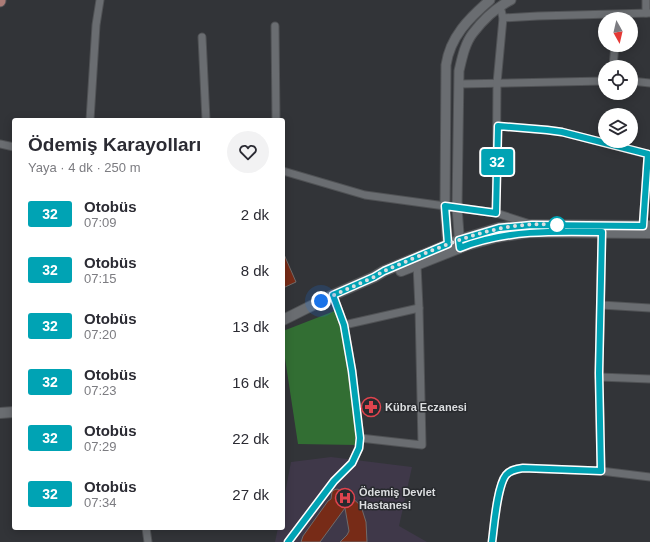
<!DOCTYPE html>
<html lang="tr">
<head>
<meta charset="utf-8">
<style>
  :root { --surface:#fff; --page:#f2f2f3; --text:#2b2b33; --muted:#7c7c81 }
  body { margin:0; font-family:Arial,sans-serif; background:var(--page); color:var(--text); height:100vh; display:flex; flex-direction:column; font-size:15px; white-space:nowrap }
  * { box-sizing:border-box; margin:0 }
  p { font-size:13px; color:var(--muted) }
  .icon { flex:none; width:22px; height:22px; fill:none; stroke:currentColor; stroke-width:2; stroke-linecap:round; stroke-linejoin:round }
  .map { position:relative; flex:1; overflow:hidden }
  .side { position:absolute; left:12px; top:118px; width:273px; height:412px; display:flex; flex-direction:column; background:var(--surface); border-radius:4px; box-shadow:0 2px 10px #0003 }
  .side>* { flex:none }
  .badge { padding:0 8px; border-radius:3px; font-size:14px; line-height:26px }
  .needle { width:26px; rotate:172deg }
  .fabs { position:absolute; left:598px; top:12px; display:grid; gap:8px }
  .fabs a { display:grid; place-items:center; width:40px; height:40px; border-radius:50%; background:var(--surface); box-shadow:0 2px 10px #0003; font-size:20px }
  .you { position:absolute; width:20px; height:20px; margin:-10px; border:3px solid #fff; border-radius:50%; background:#1a73e8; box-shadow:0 0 0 6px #1a73e833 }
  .map>.badge { position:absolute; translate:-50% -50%; box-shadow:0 0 0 2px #fff }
  .round { display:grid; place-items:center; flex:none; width:42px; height:42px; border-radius:21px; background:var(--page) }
  .head { display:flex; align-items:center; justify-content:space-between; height:68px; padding:0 16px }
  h1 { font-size:19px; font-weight:700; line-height:30px }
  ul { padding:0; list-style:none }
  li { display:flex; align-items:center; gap:12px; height:56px; padding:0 16px }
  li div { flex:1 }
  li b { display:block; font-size:15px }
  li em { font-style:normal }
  li .badge { min-width:44px; font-weight:700; text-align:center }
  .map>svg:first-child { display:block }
  .medical { fill:#3f3849 }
  .green { fill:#326e33 }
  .building { fill:#772b17; stroke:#706b6a }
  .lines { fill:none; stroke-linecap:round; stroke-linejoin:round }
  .minor-casing { stroke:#505255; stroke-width:9 }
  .tertiary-casing { stroke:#505255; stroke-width:11 }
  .secondary-casing { stroke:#505255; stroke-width:12 }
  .primary-casing { stroke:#505255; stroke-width:13 }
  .minor { stroke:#6a6d71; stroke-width:7 }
  .tertiary { stroke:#6a6d71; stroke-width:9 }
  .secondary { stroke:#6a6d71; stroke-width:10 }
  .primary { stroke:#ab7b76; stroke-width:11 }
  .line-casing { stroke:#fff; stroke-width:9 }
  .line { stroke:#00a3b4; stroke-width:6 }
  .walk { stroke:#dcdee0; stroke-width:4; stroke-dasharray:0 7.2 }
  .stop-dot { fill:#fff; stroke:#00a3b4; stroke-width:2 }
  .labels { text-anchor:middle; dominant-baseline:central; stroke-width:3; stroke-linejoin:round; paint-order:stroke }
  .poi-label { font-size:11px; font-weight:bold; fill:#dcdee0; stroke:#282a2e; text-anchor:start }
</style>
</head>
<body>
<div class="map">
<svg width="650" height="542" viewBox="0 0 650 542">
  <rect width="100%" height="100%" fill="#323438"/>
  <path class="medical" d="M 331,457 L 412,467 L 399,526 L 427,542 L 275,542 L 278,528 L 283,528 L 283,504 L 291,462 Z"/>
  <path class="green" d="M 337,310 L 352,380 L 356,445 L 298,444 L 283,345 L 283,331 Z"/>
  <g class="building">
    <path d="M 283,252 L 296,282 L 283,288 Z"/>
    <path d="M 337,489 L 347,493 L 361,506 L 366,522 L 367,542 L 340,542 L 347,535 L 349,531 L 345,508 L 320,542 L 301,542 L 303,536 L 328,501 L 331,499 L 332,492 L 334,490 Z"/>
  </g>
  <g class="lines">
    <defs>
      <g id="minor">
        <path d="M 646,13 L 646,0"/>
        <path d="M 503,18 L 538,16 L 650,13"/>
        <path d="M 275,26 L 276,120"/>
        <path d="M 202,37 L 206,120"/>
        <path d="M 613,67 L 615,45"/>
        <path d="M 631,81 L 650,83"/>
        <path d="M 459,84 L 605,81"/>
        <path d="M 90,120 L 96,25 L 100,0"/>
        <path d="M 498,126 L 547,130 L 562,132 L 650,155"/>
        <path d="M 0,144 L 14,147"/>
        <path d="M 283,171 L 365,195 L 496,213 L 530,224"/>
        <path d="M 496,213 L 497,83 L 503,18 L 500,6"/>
        <path d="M 643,226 L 648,154"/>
        <path d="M 417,265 L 419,308"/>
        <path d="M 601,305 L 650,308"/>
        <path d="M 344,325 L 419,308 L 422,445 L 360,438"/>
        <path d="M 599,377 L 650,379"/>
        <path d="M 601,471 L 599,373 L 602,232"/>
        <path d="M 146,528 L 148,542"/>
        <path d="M 288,542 L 334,481 L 352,463 L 359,448 L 360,438 L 352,371 L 344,325 L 333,295"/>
        <path d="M 492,542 C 494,527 497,486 506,475 C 510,470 516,469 523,468 L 601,471 L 650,477"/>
      </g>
      <g id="tertiary">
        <path d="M 460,247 L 457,208 L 459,71 C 462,58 465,43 473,33 C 483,20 497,7 511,0"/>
        <path d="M 448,251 L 445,206 L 446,65 C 450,37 469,18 490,0"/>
      </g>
      <g id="secondary">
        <path d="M 401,271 L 467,245 L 497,237 L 530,232 L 650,233"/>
        <path d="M 283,320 L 333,295 L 374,277 L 384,271 L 459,240 L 499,228 L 532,225 L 650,226"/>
        <path d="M 0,413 L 14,412"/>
      </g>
      <path id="primary" d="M 0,1 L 0,0"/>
    </defs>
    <use href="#minor" class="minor-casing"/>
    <use href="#tertiary" class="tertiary-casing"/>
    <use href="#secondary" class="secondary-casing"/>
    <use href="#primary" class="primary-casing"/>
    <use href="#minor" class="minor"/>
    <use href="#tertiary" class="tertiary"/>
    <use href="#secondary" class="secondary"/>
    <use href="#primary" class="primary"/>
  </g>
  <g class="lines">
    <defs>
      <path id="line" d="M 288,542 L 334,481 L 352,463 L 359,448 L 360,438 L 352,371 L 344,325 L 333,295 L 374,277 L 384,271 L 448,244 L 445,206 L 496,213 L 498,126 L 547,130 L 562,132 L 648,154 L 643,226 L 532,225 L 499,228 L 459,240 L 460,248 C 505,230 554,231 602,232 L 599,373 L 601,471 L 523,468 C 516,469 510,470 506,475 C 497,486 494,527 492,542"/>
    </defs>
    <use href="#line" class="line-casing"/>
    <use href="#line" class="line"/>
    <path class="walk" d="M 321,301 L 374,277 L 384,271 C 438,248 496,219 557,225"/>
  </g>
  <defs>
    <symbol id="pharmacy-ring" viewBox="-11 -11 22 22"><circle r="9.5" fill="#282a2e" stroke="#e0444e" stroke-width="1.5"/><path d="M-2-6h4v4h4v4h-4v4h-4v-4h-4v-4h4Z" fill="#e0444e"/></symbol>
    <symbol id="hospital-ring" viewBox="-11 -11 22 22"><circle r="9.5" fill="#282a2e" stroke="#e0444e" stroke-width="1.5"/><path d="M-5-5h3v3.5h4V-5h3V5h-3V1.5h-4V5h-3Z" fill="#e0444e"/></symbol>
  </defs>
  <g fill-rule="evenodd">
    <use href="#pharmacy-ring" x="360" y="396" width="22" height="22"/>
    <use href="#hospital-ring" x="334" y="487" width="22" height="22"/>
  </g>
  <circle class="stop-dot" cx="557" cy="225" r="8"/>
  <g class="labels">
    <g class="poi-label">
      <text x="385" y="407">Kübra Eczanesi</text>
      <text x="359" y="492">Ödemiş Devlet<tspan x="359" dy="13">Hastanesi</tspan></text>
    </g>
  </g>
</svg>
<div class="fabs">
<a><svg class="needle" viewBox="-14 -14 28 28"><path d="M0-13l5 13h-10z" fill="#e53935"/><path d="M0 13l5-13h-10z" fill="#7c7c81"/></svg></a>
<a><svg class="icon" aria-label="locate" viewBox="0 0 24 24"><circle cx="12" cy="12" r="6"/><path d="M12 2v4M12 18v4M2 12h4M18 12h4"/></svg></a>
<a><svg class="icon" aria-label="layers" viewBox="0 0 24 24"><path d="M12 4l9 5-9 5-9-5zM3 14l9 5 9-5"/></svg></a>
</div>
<div class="you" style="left:321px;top:301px"></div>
<b class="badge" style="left:497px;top:162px;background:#00a3b4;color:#fff">32</b>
<section class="side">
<div class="head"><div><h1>Ödemiş Karayolları</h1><p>Yaya · 4 dk · 250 m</p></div><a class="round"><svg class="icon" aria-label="heart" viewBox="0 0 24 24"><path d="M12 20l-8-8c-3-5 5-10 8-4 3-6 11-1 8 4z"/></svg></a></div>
<ul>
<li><span class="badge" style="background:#00a3b4;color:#fff">32</span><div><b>Otobüs</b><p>07:09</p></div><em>2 dk</em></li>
<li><span class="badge" style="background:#00a3b4;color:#fff">32</span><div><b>Otobüs</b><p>07:15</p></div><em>8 dk</em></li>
<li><span class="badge" style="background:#00a3b4;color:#fff">32</span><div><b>Otobüs</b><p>07:20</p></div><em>13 dk</em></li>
<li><span class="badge" style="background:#00a3b4;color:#fff">32</span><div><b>Otobüs</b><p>07:23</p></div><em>16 dk</em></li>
<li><span class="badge" style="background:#00a3b4;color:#fff">32</span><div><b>Otobüs</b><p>07:29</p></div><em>22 dk</em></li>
<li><span class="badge" style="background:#00a3b4;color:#fff">32</span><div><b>Otobüs</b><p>07:34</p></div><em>27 dk</em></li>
</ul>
</section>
</div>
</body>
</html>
